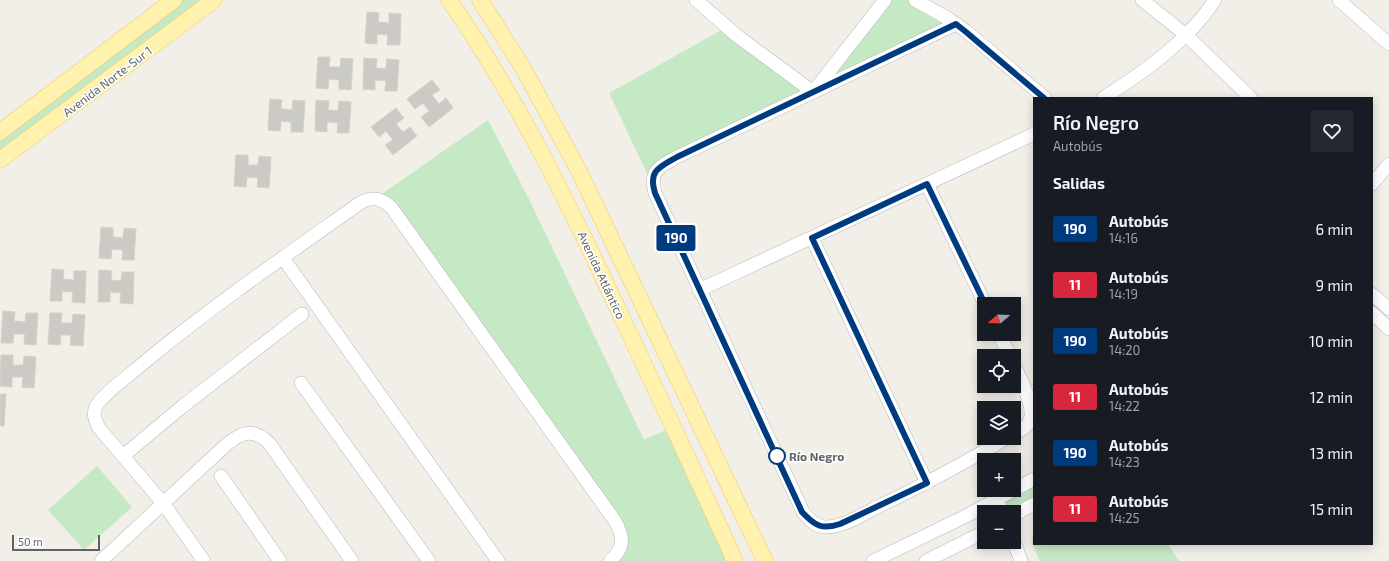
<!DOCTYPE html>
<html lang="es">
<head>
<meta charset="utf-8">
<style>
  :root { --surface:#171b24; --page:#242831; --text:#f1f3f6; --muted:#9ea1a6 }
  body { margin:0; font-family:"Exo 2",sans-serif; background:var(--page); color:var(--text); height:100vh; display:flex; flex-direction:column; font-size:15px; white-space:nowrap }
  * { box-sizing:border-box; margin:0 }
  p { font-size:13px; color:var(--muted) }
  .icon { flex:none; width:22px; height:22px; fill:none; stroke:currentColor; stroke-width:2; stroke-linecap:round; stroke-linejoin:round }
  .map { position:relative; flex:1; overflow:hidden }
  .side { position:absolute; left:1033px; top:97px; width:340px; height:448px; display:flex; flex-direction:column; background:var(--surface); border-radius:0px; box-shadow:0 2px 10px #0003 }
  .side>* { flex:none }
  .badge { padding:0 8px; border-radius:3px; font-size:14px; line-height:26px }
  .needle { width:26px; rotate:251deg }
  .controls { position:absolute; left:977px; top:297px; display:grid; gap:8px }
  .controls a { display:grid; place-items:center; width:44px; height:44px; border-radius:0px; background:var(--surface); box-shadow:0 2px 10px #0003; font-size:20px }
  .scale { position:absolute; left:12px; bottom:10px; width:88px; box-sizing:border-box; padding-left:4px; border:2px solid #5f6368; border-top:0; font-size:11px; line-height:14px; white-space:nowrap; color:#5f6368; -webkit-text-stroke:3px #fff; paint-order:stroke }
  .map>.badge { position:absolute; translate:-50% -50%; box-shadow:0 0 0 2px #fff }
  h2 { padding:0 20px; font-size:15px; line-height:36px }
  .round { display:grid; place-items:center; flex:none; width:42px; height:42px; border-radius:0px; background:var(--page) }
  .overview { display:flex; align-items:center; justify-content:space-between; height:68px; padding:0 20px }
  h1 { font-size:19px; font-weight:600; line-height:30px }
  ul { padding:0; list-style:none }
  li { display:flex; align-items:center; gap:12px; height:56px; padding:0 20px }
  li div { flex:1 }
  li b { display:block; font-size:15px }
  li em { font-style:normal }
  li .badge { min-width:44px; font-weight:700; text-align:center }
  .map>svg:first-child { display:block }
  .green { fill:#c5e8c5 }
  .building { fill:#cccac5; stroke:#d6d1c6 }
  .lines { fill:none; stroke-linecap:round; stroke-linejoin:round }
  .minor-casing { stroke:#b5b8bc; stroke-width:14 }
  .major-casing { stroke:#f2c960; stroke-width:17 }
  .minor { stroke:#fff; stroke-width:13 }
  .major { stroke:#fff2af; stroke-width:16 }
  .line-casing { stroke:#fff; stroke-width:9 }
  .line { stroke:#003b80; stroke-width:6 }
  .stop-dot { fill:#fff; stroke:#003b80; stroke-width:2 }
  .labels { text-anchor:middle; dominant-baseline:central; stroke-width:3; stroke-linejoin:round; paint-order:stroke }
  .street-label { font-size:12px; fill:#5f6368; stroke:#fff }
  .stop-label { font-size:12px; font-weight:bold; fill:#5f6368; stroke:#fff; text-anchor:start }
</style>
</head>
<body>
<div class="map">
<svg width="1389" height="561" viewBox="0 0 1389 561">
  <rect width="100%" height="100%" fill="#f1efe8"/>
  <g class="green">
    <path d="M 174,0 L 214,0 L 0,160 L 0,132 Z"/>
    <path d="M 885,0 L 915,0 L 956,24 L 677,157 L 652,184 L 609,93 L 727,27 L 813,91 Z"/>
    <path d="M 488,120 L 529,199 L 644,440 L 673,427 L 734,561 L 610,561 L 622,539 L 391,207 L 376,198 Z"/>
    <path d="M 97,466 L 132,507 L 84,550 L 48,510 Z"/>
    <path d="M 1034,479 L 1034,504 L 1014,515 L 1002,512 L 997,500 Z"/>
    <path d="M 1034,534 L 1034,544 L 1168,544 L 1179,561 L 1040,561 L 1031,541 Z"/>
  </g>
  <g class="building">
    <path d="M 367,12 L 379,13 L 378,22 L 389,23 L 389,13 L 401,14 L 400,45 L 387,45 L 388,35 L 377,34 L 377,44 L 365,43 Z"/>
    <path d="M 318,57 L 330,57 L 329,67 L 340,67 L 341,58 L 353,59 L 351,90 L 339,89 L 339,80 L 329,79 L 328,89 L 316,88 Z"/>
    <path d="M 364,58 L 377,59 L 376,68 L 386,69 L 387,59 L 399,60 L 397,91 L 385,91 L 386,81 L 375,80 L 375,90 L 363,89 Z"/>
    <path d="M 432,80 L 440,90 L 432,95 L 439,104 L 446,98 L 453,108 L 429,127 L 421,117 L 429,111 L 423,103 L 415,109 L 407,99 Z"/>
    <path d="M 270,99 L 282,100 L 281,109 L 292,110 L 293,100 L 305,101 L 303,132 L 291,132 L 291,122 L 281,121 L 280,131 L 268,130 Z"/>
    <path d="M 316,100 L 329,101 L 328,110 L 338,111 L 339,101 L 351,102 L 349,133 L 337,133 L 338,123 L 327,122 L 327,132 L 315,131 Z"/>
    <path d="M 396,108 L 404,118 L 396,124 L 403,132 L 410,127 L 417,136 L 393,155 L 385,145 L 393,140 L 386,131 L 379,137 L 371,127 Z"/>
    <path d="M 236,155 L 248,155 L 248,165 L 258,165 L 259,156 L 271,157 L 269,188 L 257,187 L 258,178 L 247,177 L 246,187 L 234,186 Z"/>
    <path d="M 101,227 L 113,228 L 113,237 L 123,238 L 124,228 L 136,229 L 134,260 L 122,260 L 123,250 L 112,249 L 111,259 L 99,258 Z"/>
    <path d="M 52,269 L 64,270 L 63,279 L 74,280 L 74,271 L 86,271 L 85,303 L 72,302 L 73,292 L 62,291 L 62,301 L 50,301 Z"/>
    <path d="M 99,270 L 112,271 L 111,280 L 121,281 L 122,272 L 134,272 L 133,304 L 120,303 L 121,293 L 110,292 L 110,302 L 98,302 Z"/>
    <path d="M 3,311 L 15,312 L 14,321 L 25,322 L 26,313 L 38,313 L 36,345 L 24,344 L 25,334 L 14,334 L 13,343 L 1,343 Z"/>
    <path d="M 50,313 L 62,313 L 61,323 L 72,323 L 73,314 L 85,315 L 83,346 L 70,345 L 71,335 L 61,335 L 60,345 L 48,344 Z"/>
    <path d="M 1,355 L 13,355 L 13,365 L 23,365 L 24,356 L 36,357 L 34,388 L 22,387 L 23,377 L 12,377 L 12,387 L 0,386 Z"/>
    <path d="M 0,394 L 6,394 L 4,426 L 0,426 Z"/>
  </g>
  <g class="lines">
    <defs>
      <g id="minor">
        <path d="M 696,0 L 736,35 L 813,92 L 885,0"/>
        <path d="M 915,0 L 949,19 L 966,31 L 1045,98"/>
        <path d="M 1142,0 L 1186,35 L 1251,98"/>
        <path d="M 1339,0 L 1389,44"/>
        <path d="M 956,24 L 677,157 C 659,167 649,171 655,193 L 803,512 C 808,518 814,526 824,527 C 841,528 860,516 875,508 C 920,487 964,463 1007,438"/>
        <path d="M 1103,98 C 1144,72 1188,41 1215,0"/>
        <path d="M 927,184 L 985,304"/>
        <path d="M 1372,184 L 1389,164"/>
        <path d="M 812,238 L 927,483"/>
        <path d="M 283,258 L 498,561"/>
        <path d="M 699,290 L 1034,134"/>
        <path d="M 1372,294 L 1389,309"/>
        <path d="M 1372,313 L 1389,329"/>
        <path d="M 999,334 L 1010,356"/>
        <path d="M 1014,365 C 1020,378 1037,409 1029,422 C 1026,428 1019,431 1014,434"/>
        <path d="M 301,383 L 429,561"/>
        <path d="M 123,456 L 183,406 L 302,314"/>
        <path d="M 221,476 L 280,561"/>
        <path d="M 997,500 L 1002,512"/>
        <path d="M 1014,515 L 1034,504"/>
        <path d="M 1014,542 L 1021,561"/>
        <path d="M 101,561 L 227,444 C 242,432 254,428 269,443 L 352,561"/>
        <path d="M 204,561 L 163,503 L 99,428 C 95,420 92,413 97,405 C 106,391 134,372 147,360 C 215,304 288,254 360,203 C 372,196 381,198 391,207 L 615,521 C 624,538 625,547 610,561"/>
        <path d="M 873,561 L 966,516 L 1034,479"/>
        <path d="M 926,561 L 984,532"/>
      </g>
      <g id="major">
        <path d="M 449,0 C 516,96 567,200 616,305 C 656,390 696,475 735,561"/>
        <path d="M 480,0 L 523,68 L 578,169 L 765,561"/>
        <path d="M 0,132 L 174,0"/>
        <path d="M 0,160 L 214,0"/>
      </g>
    </defs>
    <use href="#minor" class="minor-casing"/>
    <use href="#major" class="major-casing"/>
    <use href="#minor" class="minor"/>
    <use href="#major" class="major"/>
  </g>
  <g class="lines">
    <defs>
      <path id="line" d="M 985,304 L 927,184 L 812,238 L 927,483 L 840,524 C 822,530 815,526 802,512 L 655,193 C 648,171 659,167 677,157 L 956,24 L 966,32 L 1044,98"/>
    </defs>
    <use href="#line" class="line-casing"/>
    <use href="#line" class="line"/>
  </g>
  <circle class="stop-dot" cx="777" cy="456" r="8"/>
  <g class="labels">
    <g class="street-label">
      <text transform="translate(107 81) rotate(-37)">Avenida Norte-Sur 1</text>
      <text transform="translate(602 275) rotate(65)">Avenida Atlántico</text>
    </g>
    <g class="stop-label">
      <text x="789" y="456">Río Negro</text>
    </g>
  </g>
</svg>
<div class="controls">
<a><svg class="needle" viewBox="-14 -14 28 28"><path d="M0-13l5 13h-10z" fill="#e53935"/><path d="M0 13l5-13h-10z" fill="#9ea1a6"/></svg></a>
<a><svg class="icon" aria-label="locate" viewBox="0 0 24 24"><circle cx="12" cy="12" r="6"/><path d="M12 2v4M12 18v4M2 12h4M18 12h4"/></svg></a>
<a><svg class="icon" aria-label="layers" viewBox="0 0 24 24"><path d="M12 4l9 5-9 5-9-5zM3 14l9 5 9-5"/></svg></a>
<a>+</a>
<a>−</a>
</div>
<div class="scale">50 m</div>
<b class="badge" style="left:676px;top:238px;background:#003b80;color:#fff">190</b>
<section class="side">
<div class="overview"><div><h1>Río Negro</h1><p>Autobús</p></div><a class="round"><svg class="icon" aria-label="heart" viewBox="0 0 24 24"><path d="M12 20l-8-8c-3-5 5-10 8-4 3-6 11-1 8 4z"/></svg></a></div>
<h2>Salidas</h2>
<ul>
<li><span class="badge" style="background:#003b80;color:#fff">190</span><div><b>Autobús</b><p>14:16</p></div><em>6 min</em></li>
<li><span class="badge" style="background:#d7263d;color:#fff">11</span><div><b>Autobús</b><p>14:19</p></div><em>9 min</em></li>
<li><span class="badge" style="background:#003b80;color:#fff">190</span><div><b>Autobús</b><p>14:20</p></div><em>10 min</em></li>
<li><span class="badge" style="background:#d7263d;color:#fff">11</span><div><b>Autobús</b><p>14:22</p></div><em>12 min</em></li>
<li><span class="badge" style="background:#003b80;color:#fff">190</span><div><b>Autobús</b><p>14:23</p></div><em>13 min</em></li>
<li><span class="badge" style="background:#d7263d;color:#fff">11</span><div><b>Autobús</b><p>14:25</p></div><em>15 min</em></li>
</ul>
</section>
</div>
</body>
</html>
